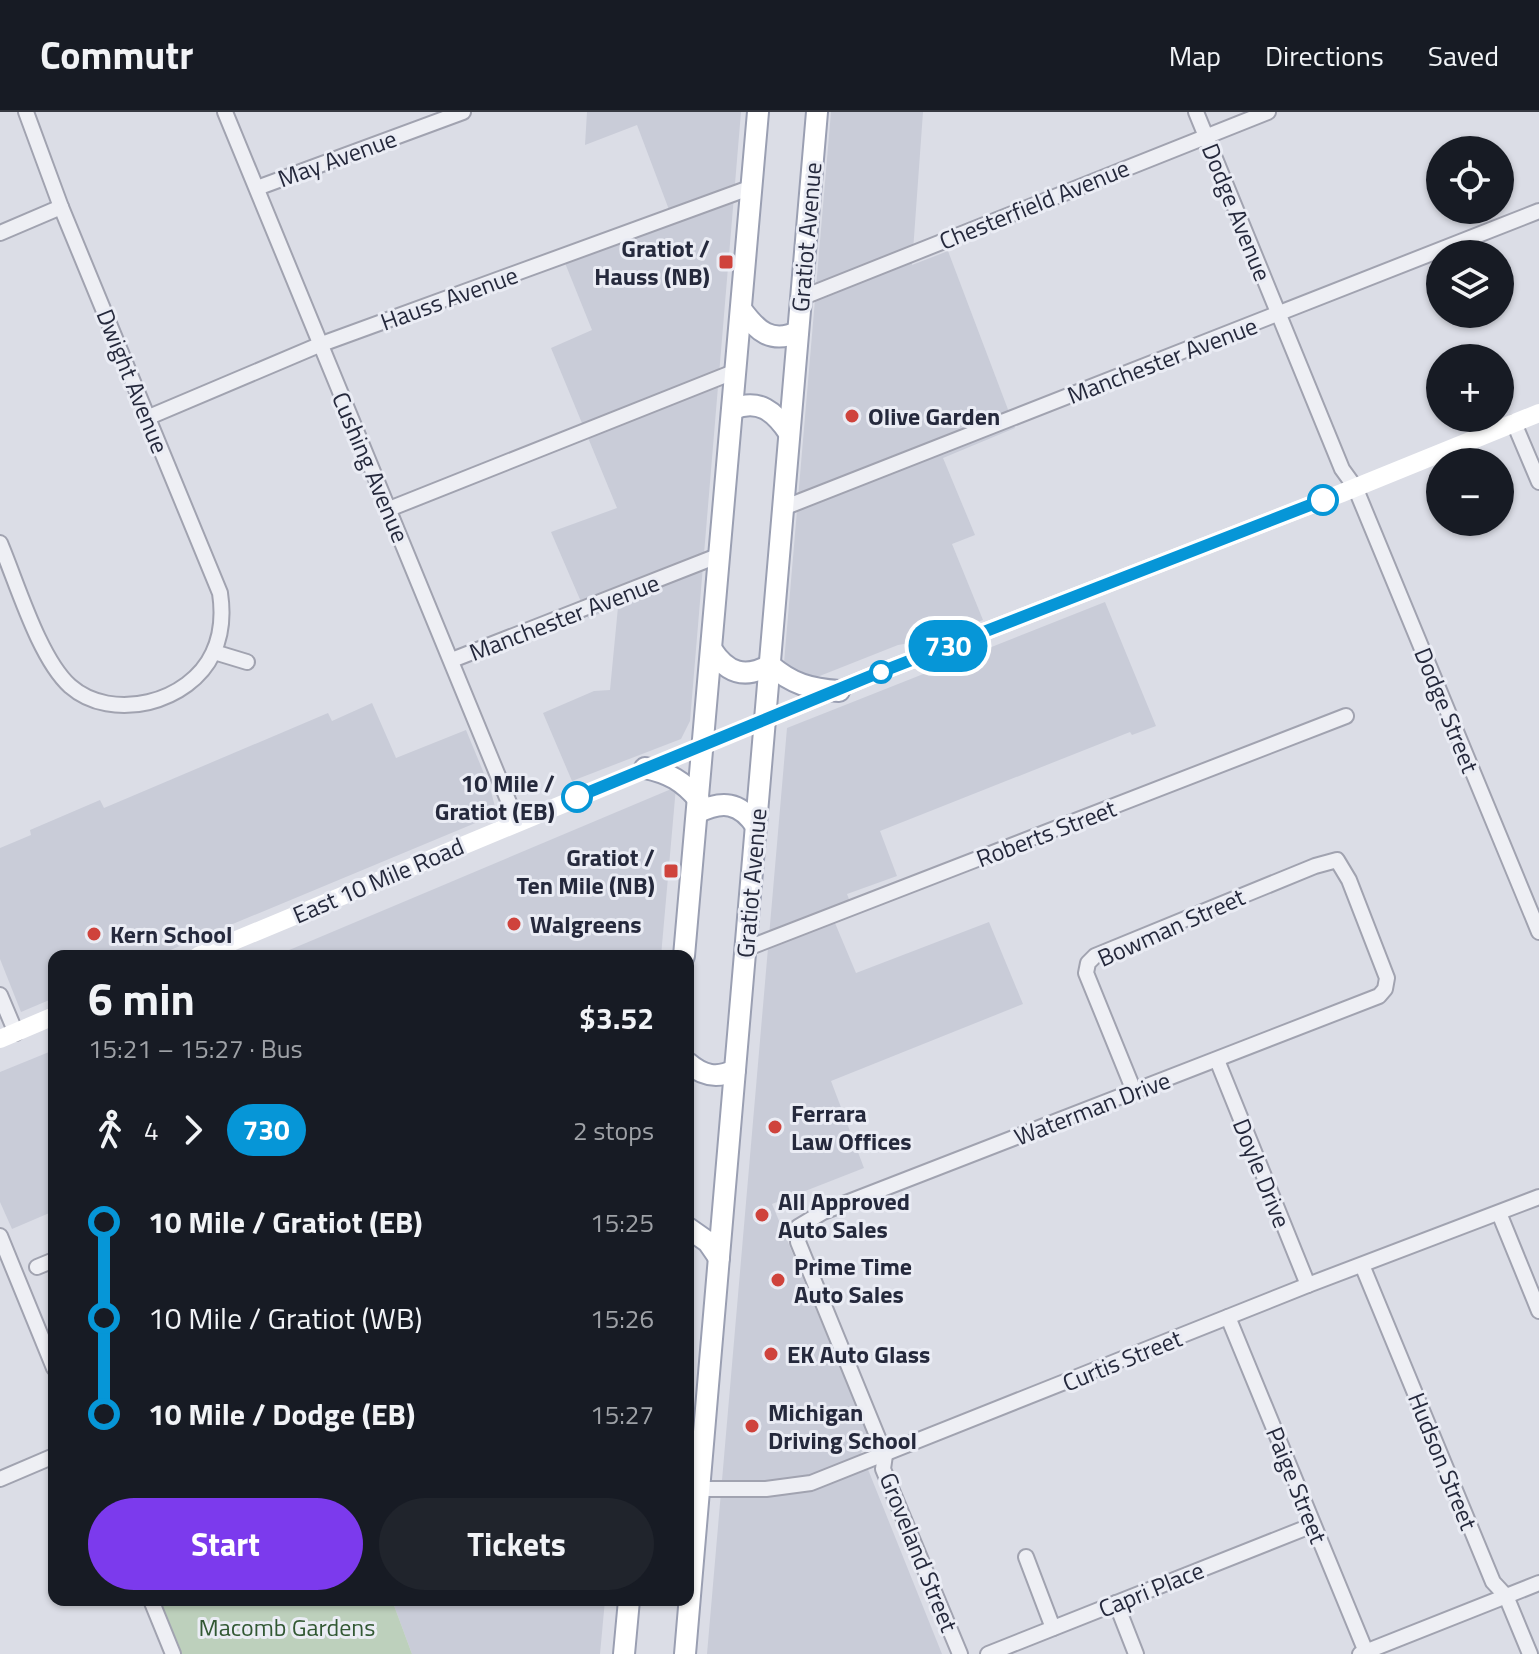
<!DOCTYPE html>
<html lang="en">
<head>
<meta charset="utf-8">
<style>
  :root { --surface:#171b24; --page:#20242c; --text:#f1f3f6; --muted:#9ea1a6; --line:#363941; --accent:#7c3aed }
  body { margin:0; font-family:"Titillium Web",sans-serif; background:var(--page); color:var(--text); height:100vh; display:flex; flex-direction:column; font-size:30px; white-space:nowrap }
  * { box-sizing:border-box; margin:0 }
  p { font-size:26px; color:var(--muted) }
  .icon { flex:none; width:44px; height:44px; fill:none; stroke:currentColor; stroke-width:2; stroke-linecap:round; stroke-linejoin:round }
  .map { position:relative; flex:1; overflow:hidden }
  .details { position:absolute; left:48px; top:838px; width:646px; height:656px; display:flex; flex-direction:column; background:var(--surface); border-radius:16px; box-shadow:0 2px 6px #0004 }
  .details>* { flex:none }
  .badge { padding:0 16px; border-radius:26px; font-size:28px; line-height:52px }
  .fabs { position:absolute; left:1426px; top:24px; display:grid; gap:16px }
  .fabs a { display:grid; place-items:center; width:88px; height:88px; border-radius:50%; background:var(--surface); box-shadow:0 2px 6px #0004; font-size:40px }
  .map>.badge { position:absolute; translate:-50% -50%; box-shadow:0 0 0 4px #fff }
  .legs { display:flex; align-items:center; gap:12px; height:88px; padding:0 40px; font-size:26px }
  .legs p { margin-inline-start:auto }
  .overview { display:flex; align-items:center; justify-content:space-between; height:136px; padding:0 40px }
  h1 { font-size:44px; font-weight:700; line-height:60px }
  .action { display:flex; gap:16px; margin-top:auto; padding:16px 40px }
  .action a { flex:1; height:92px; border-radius:48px; background:var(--accent); color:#fff; font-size:32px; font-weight:700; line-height:92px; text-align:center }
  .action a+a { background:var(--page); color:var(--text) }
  ul { padding:0 40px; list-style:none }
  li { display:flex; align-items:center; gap:28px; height:96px; font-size:30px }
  li i { display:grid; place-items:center; width:12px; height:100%; margin:0 10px; background:currentColor }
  li i::after { content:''; width:20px; height:20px; margin:-10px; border:6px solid; border-radius:50%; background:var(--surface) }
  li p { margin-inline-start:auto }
  li:first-child i { background:linear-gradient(#0000 50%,currentColor 0) }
  li:last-child i { background:linear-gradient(currentColor 50%,#0000 0) }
  header { display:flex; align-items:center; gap:48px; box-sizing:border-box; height:112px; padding:0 40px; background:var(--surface); border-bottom:2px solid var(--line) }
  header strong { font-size:38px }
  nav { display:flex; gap:44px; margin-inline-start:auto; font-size:28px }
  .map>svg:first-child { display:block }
  .built { fill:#c9ccd8 }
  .green { fill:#bdd0bc }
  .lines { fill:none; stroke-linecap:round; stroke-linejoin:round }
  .minor-casing { stroke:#a1a3b0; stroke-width:18 }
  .primary-casing { stroke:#9a9fb2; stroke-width:24 }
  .minor { stroke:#eeeff4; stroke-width:14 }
  .secondary { stroke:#fff; stroke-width:18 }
  .primary { stroke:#fff; stroke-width:20 }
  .line-1-casing { stroke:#fff; stroke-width:18 }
  .line-1 { stroke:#0696d7; stroke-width:12 }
  .poi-dot { fill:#cf433c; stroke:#eaecf4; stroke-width:3 }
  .stop-1-dot { fill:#fff; stroke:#0696d7; stroke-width:4 }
  .labels { text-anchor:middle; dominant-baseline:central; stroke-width:6; stroke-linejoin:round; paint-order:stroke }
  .street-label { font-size:24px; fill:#25293c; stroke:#eaecf4 }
  .poi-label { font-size:24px; font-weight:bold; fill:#25293c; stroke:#eaecf4; text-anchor:start }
  .stop-label { font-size:24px; font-weight:bold; fill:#25293c; stroke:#eaecf4; text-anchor:end }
  .park-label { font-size:24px; fill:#325833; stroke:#eaecf4 }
</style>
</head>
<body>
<header>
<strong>Commutr</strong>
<nav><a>Map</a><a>Directions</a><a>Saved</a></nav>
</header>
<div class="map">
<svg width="1539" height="1542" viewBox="0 0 1539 1542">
  <rect width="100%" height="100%" fill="#dbdde6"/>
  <g class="built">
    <path d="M 587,0 L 741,0 L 690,609 L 681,627 L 572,669 L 543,601 L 594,579 L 610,578 L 618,495 L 588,506 L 551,420 L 617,396 L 551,236 L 592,218 L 565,151 L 674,111 L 637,13 L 585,33 Z"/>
    <path d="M 831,0 L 923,0 L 912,153 L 948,139 L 1015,316 L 943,346 L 975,423 L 952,432 L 983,508 L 939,526 L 898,533 L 807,569 L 792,562 L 784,551 Z"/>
    <path d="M 1105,490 L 1156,614 L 1132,623 L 1130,620 L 880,719 L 897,764 L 847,782 L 855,803 L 835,811 L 856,861 L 989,810 L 1023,892 L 831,969 L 864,1056 L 772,1092 L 873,1334 L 861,1340 L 942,1542 L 707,1542 L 787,616 Z"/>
    <path d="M 372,591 L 396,646 L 466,618 L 490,676 L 497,702 L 156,844 L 54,844 L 54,886 L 21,900 L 0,847 L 0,736 L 31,723 L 30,718 L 100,688 L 104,696 L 328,601 L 332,609 Z"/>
    <path d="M 676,675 L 661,844 L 275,844 Z"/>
    <path d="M 54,938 L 54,1099 L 12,1117 L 0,1090 L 0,960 Z"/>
    <path d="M 392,1488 L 605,1488 L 600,1542 L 412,1542 Z"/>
  </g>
  <path class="green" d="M 160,1488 L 392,1488 L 412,1542 L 182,1542 Z"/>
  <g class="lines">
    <defs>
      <g id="minor">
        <path d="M 225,0 L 517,710"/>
        <path d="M 1196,0 L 1342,357 L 1355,375 L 1539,820"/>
        <path d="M 257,76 L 463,0"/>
        <path d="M 0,121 L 61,95"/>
        <path d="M 801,186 L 1268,0"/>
        <path d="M 149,305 L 319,233 L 752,75"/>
        <path d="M 1514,311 L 1539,370"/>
        <path d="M 783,396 L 1539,99"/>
        <path d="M 389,397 L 736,259"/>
        <path d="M 0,431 C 17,471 39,546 70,574 C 112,611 190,591 213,541 C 222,522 223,501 220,481 L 61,95 L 26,0"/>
        <path d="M 214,540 L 247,550"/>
        <path d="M 452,548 L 720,443"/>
        <path d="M 745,837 L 1346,604"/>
        <path d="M 0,883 L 16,921"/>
        <path d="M 1217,948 L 1308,1173"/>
        <path d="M 1499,1101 L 1539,1199"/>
        <path d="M 0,1124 L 54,1256"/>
        <path d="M 1362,1153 L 1493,1470 L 1506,1484 L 1530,1542"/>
        <path d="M 37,1155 L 54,1148"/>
        <path d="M 1228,1205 L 1366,1540"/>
        <path d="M 0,1367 L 54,1344"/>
        <path d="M 698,1377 L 766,1377 L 811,1371 L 1308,1173 L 1539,1085"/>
        <path d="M 1026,1445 L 1053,1516"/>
        <path d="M 151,1488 L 173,1542"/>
        <path d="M 1116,1491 L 1136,1542"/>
        <path d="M 960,1542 L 883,1357 L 885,1343 L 798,1130 L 798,1115 L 823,1100 L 1379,884 L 1385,877 L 1387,866 L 1349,768 L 1337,748 L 1315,754 L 1095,844 L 1088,851 L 1086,861 L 1134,979"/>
        <path d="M 988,1542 L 1313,1413"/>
        <path d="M 1360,1542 L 1539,1471"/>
      </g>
      <g id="primary">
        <path d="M 741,197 C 757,219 771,232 798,220"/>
        <path d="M 733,297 C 759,286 775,300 789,321"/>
        <path d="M 712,538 C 727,561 745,567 770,553"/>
        <path d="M 770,553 C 792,572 810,577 839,579"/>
        <path d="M 645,656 C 669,661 683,669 699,688"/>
        <path d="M 697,701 C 722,688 740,690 756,714"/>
        <path d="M 684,844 L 758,0"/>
        <path d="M 688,951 C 703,964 717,967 735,958"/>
        <path d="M 688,1116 L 708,1130 L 719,1146"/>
        <path d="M 624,1542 L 629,1488"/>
        <path d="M 685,1542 L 817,0"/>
      </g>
    </defs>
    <use href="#minor" class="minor-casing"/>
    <use href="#primary" class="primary-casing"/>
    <use href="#minor" class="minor"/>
    <g class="secondary">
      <path d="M 198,844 L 873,563 L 1342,381 L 1539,301"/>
      <path d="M 0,927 L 54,904"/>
    </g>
    <use href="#primary" class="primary"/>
  </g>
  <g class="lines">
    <defs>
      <path id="line-1" d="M 577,685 L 873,563 L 1323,388"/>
    </defs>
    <use href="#line-1" class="line-1-casing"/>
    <use href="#line-1" class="line-1"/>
  </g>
  <g class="poi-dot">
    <rect x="718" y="142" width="16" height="16" rx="4"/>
    <circle cx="852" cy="304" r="8"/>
    <rect x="663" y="751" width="16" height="16" rx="4"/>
    <circle cx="514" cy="812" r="8"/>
    <circle cx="94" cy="822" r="8"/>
    <circle cx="775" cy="1015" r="8"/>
    <circle cx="762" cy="1103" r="8"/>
    <circle cx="778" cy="1168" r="8"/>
    <circle cx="771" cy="1242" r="8"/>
    <circle cx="752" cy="1314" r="8"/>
  </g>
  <g class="stop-1-dot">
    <circle cx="1323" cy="388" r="14"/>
    <circle cx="881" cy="560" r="10"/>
    <circle cx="577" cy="685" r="14"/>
  </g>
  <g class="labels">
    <g class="street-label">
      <text transform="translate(337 46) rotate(-20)">May Avenue</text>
      <text transform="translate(1034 92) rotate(-22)">Chesterfield Avenue</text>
      <text transform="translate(1237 100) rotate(68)">Dodge Avenue</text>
      <text transform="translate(806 125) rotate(-85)">Gratiot Avenue</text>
      <text transform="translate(449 186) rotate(-20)">Hauss Avenue</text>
      <text transform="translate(1162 248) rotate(-21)">Manchester Avenue</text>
      <text transform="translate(133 269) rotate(68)">Dwight Avenue</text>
      <text transform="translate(371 355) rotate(67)">Cushing Avenue</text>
      <text transform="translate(564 505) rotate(-21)">Manchester Avenue</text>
      <text transform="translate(1447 598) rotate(68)">Dodge Street</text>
      <text transform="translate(1046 721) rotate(-21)">Roberts Street</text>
      <text transform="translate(378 768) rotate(-23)">East 10 Mile Road</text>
      <text transform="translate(751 771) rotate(-85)">Gratiot Avenue</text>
      <text transform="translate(1171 815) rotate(-24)">Bowman Street</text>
      <text transform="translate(1092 996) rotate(-21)">Waterman Drive</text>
      <text transform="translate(1262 1061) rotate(68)">Doyle Drive</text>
      <text transform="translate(1122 1248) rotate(-22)">Curtis Street</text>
      <text transform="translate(1443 1349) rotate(68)">Hudson Street</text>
      <text transform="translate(1297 1373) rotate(68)">Paige Street</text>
      <text transform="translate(919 1440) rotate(68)">Groveland Street</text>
      <text transform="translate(1151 1477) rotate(-22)">Capri Place</text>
    </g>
    <g class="poi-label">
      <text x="710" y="136" text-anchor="end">Gratiot /<tspan x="710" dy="28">Hauss (NB)</tspan></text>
      <text x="868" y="304">Olive Garden</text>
      <text x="655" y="745" text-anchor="end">Gratiot /<tspan x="655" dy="28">Ten Mile (NB)</tspan></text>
      <text x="530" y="812">Walgreens</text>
      <text x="110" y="822">Kern School</text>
      <text x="791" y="1001">Ferrara<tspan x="791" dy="28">Law Offices</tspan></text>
      <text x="778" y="1089">All Approved<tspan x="778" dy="28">Auto Sales</tspan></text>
      <text x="794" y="1154">Prime Time<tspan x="794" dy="28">Auto Sales</tspan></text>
      <text x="787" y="1242">EK Auto Glass</text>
      <text x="768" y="1300">Michigan<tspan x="768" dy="28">Driving School</tspan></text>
    </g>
    <g class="stop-label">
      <text x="555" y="671">10 Mile /<tspan x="555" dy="28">Gratiot (EB)</tspan></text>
    </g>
    <g class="park-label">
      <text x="287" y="1515">Macomb Gardens</text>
    </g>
  </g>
</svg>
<div class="fabs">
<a><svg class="icon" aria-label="locate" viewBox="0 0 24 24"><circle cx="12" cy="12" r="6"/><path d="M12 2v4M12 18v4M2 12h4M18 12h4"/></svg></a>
<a><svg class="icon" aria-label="layers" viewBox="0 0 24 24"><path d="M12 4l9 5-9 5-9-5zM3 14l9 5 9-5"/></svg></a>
<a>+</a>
<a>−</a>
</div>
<b class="badge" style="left:948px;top:534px;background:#0696d7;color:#fff">730</b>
<section class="details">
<div class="overview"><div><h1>6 min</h1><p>15:21 – 15:27 · Bus</p></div><b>$3.52</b></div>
<div class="legs"><svg class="icon" aria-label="walk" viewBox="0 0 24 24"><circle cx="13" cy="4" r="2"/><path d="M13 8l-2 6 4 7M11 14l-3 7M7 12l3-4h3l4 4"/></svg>4<svg class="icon" aria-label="forward" viewBox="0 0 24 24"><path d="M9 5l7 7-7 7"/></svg><b class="badge" style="background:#0696d7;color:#fff">730</b><p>2 stops</p></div>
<ul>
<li><i style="color:#0696d7"></i><b>10 Mile / Gratiot (EB)</b><p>15:25</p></li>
<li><i style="color:#0696d7"></i><span>10 Mile / Gratiot (WB)</span><p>15:26</p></li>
<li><i style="color:#0696d7"></i><b>10 Mile / Dodge (EB)</b><p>15:27</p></li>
</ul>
<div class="action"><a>Start</a><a>Tickets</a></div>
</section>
</div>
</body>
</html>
